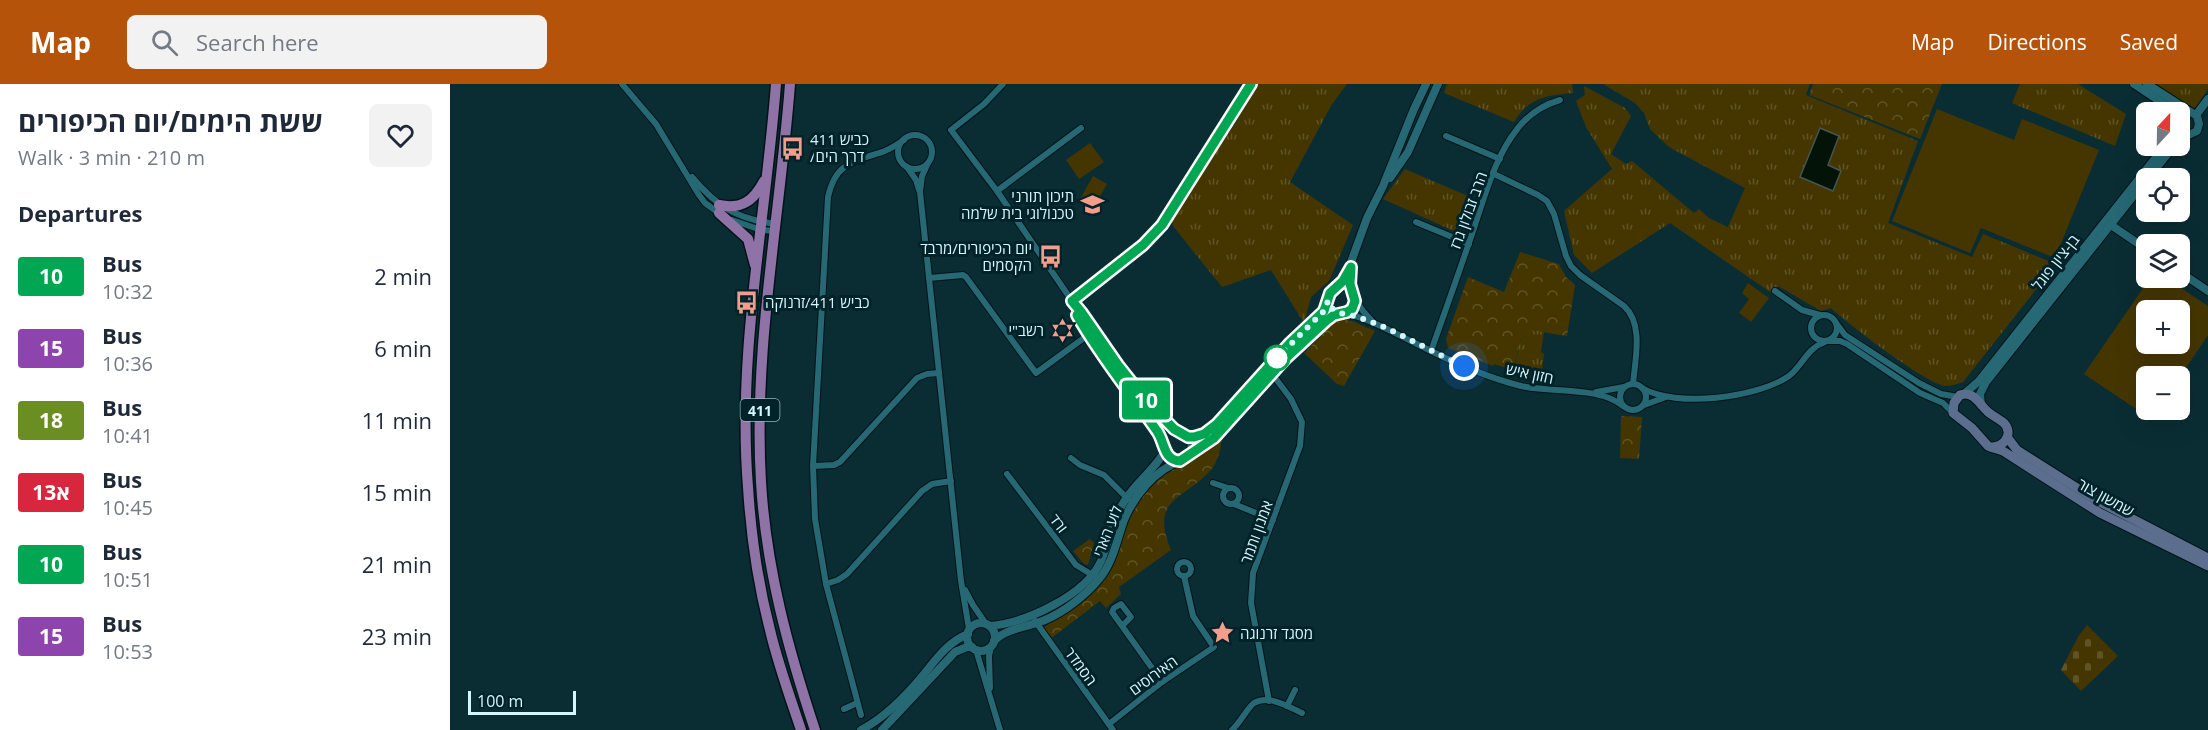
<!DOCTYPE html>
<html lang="en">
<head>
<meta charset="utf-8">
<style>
  :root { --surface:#fff; --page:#f2f2f3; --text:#1f2937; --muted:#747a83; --accent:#b45309 }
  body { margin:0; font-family:"Open Sans",Heebo,sans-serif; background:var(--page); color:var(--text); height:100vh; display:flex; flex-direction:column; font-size:22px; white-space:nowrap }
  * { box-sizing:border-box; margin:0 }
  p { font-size:20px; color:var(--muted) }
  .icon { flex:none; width:33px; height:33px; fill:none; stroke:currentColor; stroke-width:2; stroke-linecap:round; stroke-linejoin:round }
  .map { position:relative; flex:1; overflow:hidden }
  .drawer { display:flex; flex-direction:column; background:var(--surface); width:450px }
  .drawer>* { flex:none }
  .badge { padding:0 12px; border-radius:4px; font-size:21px; line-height:39px }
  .needle { width:39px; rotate:22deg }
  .buttons { position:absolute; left:1686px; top:18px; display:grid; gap:12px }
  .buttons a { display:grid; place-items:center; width:54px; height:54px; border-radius:9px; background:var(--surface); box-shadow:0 6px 24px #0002; font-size:30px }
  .scale { position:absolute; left:18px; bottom:15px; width:108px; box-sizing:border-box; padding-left:6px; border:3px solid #d6f6fd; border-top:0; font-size:16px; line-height:21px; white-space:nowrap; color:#d6f6fd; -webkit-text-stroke:4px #00232a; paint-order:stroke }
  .you { position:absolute; width:30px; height:30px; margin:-15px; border:4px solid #fff; border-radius:50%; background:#1a73e8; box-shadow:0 0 0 9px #1a73e833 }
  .map>.badge { position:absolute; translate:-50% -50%; box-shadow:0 0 0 3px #fff }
  h2 { padding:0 18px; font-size:22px; line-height:54px }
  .round { display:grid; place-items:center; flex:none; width:63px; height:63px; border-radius:9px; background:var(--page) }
  .headline { display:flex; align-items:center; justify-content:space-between; height:102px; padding:0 18px }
  h1 { font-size:28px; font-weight:700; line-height:45px }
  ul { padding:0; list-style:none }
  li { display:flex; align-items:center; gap:18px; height:72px; padding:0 18px }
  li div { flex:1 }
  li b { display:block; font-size:22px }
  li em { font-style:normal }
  li .badge { min-width:66px; font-weight:700; text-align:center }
  header { display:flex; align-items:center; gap:36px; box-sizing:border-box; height:84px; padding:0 30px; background:var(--accent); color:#fff }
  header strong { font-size:28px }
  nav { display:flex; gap:33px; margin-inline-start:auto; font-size:21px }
  .search { width:420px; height:54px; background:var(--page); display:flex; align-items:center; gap:15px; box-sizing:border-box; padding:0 21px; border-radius:9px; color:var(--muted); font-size:22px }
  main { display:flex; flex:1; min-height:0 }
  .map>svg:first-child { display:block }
  .grass { fill:url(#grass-tufts) }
  .forest { fill:url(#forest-crowns) }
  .cemetery { fill:url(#cemetery-stones) }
  .pitch { fill:#453600; fill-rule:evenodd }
  .water { fill:#041308; stroke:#435752; stroke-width:1.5 }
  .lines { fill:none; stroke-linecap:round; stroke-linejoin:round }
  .minor-casing { stroke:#021418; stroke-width:8 }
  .tertiary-casing { stroke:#021418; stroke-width:10 }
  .secondary-casing { stroke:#021418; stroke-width:11 }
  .primary-casing { stroke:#021418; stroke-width:13 }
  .minor { stroke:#266874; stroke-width:6 }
  .tertiary { stroke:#266874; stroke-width:8 }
  .secondary { stroke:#5b6e8e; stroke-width:9 }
  .primary { stroke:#8f73a7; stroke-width:10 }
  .line-casing { stroke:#fff; stroke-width:14 }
  .line { stroke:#00a651; stroke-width:9 }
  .walk { stroke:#d6f6fd; stroke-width:6; stroke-dasharray:0 10.8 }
  .stop-dot { fill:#fff; stroke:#00a651; stroke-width:3 }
  .labels { text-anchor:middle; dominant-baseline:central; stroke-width:6; stroke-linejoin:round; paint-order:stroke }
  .shield { fill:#00232a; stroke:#96b7be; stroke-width:1.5 }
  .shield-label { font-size:14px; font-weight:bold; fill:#d6f6fd }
  .poi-label { font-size:15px; fill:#d6f6fd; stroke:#00232a; text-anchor:start }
  .street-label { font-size:15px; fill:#d6f6fd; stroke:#00232a }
</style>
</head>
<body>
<header>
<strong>Map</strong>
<div class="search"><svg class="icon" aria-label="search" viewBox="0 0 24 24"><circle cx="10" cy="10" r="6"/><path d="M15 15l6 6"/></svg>Search here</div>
<nav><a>Map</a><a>Directions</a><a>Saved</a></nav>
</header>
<main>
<section class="drawer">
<div class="headline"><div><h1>ששת הימים/יום הכיפורים</h1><p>Walk · 3 min · 210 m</p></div><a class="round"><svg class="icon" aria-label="heart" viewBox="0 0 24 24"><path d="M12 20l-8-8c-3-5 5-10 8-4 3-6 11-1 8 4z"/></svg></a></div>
<h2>Departures</h2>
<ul>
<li><span class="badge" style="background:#00a651;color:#fff">10</span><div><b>Bus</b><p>10:32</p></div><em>2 min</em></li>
<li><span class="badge" style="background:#8e44ad;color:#fff">15</span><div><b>Bus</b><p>10:36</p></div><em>6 min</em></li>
<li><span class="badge" style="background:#6b8e23;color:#fff">18</span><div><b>Bus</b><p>10:41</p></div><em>11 min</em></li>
<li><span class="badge" style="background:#d7263d;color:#fff">13א</span><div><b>Bus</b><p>10:45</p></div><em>15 min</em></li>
<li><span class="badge" style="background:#00a651;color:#fff">10</span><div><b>Bus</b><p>10:51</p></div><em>21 min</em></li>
<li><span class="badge" style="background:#8e44ad;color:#fff">15</span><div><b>Bus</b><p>10:53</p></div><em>23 min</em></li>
</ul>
</section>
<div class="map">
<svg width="1758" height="646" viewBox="0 0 1758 646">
  <defs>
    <pattern id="grass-tufts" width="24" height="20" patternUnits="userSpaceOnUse" patternTransform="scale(1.5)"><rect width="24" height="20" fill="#453600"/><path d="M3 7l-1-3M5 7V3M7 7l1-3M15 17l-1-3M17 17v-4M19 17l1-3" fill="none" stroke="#5f5426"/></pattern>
    <pattern id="forest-crowns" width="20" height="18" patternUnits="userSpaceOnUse" patternTransform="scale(1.5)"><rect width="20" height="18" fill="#453600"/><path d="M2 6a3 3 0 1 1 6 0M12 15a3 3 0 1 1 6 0" fill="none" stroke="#5f5426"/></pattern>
    <pattern id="cemetery-stones" width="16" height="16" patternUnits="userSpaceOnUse" patternTransform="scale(1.5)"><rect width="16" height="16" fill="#453600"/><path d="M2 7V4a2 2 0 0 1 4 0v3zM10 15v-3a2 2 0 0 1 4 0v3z" fill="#5f5426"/></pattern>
  </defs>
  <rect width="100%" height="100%" fill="#0a2d34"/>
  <g class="grass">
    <path d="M 808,0 L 897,0 L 882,20 L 840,98 L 903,141 L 879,197 L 861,213 L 854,239 L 821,186 L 772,203 L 723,142 L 721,133 L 726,124 L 786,38 Z"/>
    <path d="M 997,0 L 1122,0 L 1123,9 C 1097,11 1078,14 1064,38 L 994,9 Z"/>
    <path d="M 1153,0 L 1360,0 L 1356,11 L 1468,57 L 1438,139 L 1522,173 L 1533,150 L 1606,180 L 1513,298 C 1507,300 1501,302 1495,302 C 1475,299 1398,240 1381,224 L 1371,227 L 1328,202 L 1323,210 L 1220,139 L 1142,189 L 1124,171 L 1114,127 L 1162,85 L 1136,43 L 1126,17 L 1135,11 L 1134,2 L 1175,24 L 1181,32 L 1161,70 L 1176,80 L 1182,77 L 1244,129 L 1249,125 L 1259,134 L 1278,143 L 1295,104 L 1219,63 L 1200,45 L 1194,29 L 1185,19 Z"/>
    <path d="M 1570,0 L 1628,0 L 1676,30 L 1665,62 L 1562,19 Z"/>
    <path d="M 1701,0 L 1758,0 L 1758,5 L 1744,26 Z"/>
    <path d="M 955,85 L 1027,116 L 1015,152 L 933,115 Z"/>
    <path d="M 1073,244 L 1094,248 L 1091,268 L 1094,270 L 1091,295 L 1063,289 Z"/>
  </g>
  <g class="forest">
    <path d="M 1363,0 L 1492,0 L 1470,55 L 1359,11 Z"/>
    <path d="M 1070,168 L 1109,180 L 1116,193 L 1125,201 L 1117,252 L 1073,245 L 1063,286 L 1044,280 L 1043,282 L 998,264 L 996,255 L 1018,193 L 1054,208 Z"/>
    <path d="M 889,235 L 902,237 L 925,247 L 894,302 L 887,300 L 854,269 L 875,248 L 875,244 Z"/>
    <path d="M 1171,332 L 1192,333 L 1189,375 L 1170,374 Z"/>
    <path d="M 772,353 C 771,364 768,379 759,388 C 731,417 700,415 721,466 L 669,503 L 671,510 L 656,524 L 650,517 L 600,555 L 594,544 L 650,497 L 678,433 L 686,418 L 704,398 L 715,386 L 738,377 Z"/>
    <path d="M 640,455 L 644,459 L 638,481 L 634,480 L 623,467 Z"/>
  </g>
  <path class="cemetery" d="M 1637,541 L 1668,572 L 1631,607 L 1611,586 L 1628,553 Z"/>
  <g class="pitch">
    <path d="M 1487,25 L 1564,56 L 1572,35 L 1649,66 L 1605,174 L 1531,144 L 1520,169 L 1442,137 Z"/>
    <path d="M 640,59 L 654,78 L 629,95 L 616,76 Z"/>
    <path d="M 643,92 L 657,100 L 644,123 L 630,115 Z"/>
    <path d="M 1700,194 L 1716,194 L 1758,222 L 1758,251 L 1730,293 L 1696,292 L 1696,326 L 1707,326 L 1701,335 L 1634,290 ZM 1730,226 L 1730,260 L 1696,260 L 1696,226 Z"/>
    <path d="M 1298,199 L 1319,214 L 1301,238 L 1289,229 L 1299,215 L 1292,209 Z"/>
  </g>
  <path class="water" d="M 1370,44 L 1389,52 L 1378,81 L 1391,87 L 1383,107 L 1350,93 Z"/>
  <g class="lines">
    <defs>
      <g id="minor">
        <path d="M 172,0 L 206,40 L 249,111 L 255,119 L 270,130"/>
        <path d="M 553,0 L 534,20 L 501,46 L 547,107 L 622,217 L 693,161 L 712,142 L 801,0"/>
        <circle cx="465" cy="68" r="17"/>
        <path d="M 996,52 L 1050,75"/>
        <path d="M 478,79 L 472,92 L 470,108 L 511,497 L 519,545"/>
        <path d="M 457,83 L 466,96 L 469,106"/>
        <path d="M 1044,90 L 1088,111 L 1097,117 L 1104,130 L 1116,172 L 1121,182 L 1130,191 L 1174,222 C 1194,240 1185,276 1183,300"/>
        <path d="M 242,93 C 267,123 287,135 326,140"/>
        <path d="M 547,107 L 631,44"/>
        <path d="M 282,136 L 311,146 L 325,147"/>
        <path d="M 966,138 L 1019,160"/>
        <path d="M 479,194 L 513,191 L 516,193 L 586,289 L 638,251"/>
        <path d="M 1325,207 L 1352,226 L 1370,231"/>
        <path d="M 905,215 L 913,227 L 922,237"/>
        <path d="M 893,229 C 919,234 942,248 965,259 C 998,276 1034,293 1071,302 C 1101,309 1149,302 1173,322"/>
        <circle cx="1374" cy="244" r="13"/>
        <path d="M 1386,239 L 1395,251 L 1469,299 L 1491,310 L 1508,313"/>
        <path d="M 1379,257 L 1390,257 L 1397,260 L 1470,309 L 1493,319 L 1503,329"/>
        <path d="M 981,267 C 996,225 1011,183 1025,141 C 1036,108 1046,71 1068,44 C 1079,30 1093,21 1110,16"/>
        <circle cx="1183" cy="313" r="13"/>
        <path d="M 1192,304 C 1226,324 1307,314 1339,292 C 1353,281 1357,264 1375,258"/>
        <path d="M 1146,308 L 1174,303"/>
        <path d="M 1194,321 L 1216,313"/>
        <path d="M 621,374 L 630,381 L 654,391 L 678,415"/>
        <path d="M 363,382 L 384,381 L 390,378 L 467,294 L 477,290 L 489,289"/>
        <path d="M 557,390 L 626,481 L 644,492"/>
        <path d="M 763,399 L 778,404"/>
        <circle cx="781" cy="412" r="8"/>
        <path d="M 784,420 L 823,436"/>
        <circle cx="734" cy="485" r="7"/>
        <path d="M 376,500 L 388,496 L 397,490 L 472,407 L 482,400 L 501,397"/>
        <path d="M 515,506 L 523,521 L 536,540"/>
        <path d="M 585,537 L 663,646"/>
        <path d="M 672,542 L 681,533 L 671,520 L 664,524 L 662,528 L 712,598"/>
        <path d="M 526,566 L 550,646"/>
        <path d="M 540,604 L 539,572 L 541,563"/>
        <path d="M 819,617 L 801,519 L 803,489 L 850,362 L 852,338 L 841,315 L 820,287"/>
        <path d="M 837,622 L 845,606"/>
        <path d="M 394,625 L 407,619"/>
        <path d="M 411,631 L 376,500 L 365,435 L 363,382 L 378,113 C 385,81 400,78 429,69 C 438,67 446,61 454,56"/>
        <path d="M 659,640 L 712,598 L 764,563 L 743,532 L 734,492"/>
        <path d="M 782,646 C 790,639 798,623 804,619 C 818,610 839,623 852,629"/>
      </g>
      <g id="tertiary">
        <path d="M 1684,0 L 1714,20 L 1721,28"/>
        <path d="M 1697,0 L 1747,32 L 1749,40 L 1747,47 L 1730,55"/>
        <path d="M 1746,31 L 1758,15"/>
        <path d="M 940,94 L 958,68 L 988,0"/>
        <path d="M 1698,94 L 1724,62"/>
        <path d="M 1661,141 L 1696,165"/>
        <path d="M 1730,188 L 1758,207"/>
        <path d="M 622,217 C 638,266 677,305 707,346 C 712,354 712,365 718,372 C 721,376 725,377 730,377 L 764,354 L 835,275 L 876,237 L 884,231 L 897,228 L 902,225 L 905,217 L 900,200 L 901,183"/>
        <path d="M 625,220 L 668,281 L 695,315 L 724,345 L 738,353 L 742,361 L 740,370"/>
        <path d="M 1514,310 L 1529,297 L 1715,62"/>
        <path d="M 1531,321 L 1530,310 L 1536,298 L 1696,96"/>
        <path d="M 738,353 L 754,350 L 767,340 L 840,259 L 874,227 L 880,209 L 896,192 L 917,134 L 933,102 L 964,25 L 976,0"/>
        <circle cx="531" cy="553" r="14"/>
        <path d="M 540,542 C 576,539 636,511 651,477 C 659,458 662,438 672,421 C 683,400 704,387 715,367"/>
        <path d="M 544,557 C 556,544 579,543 595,536 C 614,528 636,511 649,495 C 663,479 667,455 674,436 C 684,412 705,386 730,377"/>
        <path d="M 411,646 C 436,633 456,612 474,590 C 487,574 498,558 518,550"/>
        <path d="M 432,646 L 505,568 L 517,563 L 522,563"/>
      </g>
      <g id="secondary">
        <path d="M 1557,353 L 1567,366 L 1646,416 L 1758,474"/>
        <path d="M 1542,363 C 1554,363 1564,350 1554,339 C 1549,335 1543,332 1538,328 C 1532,323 1528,314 1520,311 C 1515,309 1515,310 1510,311 L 1504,319 L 1503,329 L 1522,344 L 1538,362 C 1542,364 1548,365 1553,367 L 1650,429 L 1758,482"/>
      </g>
      <g id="primary">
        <path d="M 326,0 C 316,134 287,268 298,403 C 301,451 308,500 320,546 C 328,580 340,613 351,646"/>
        <path d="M 340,0 C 330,133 303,265 311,398 C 316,484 338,565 365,646"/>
        <path d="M 269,121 C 292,126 304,116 314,97"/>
        <path d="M 269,129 L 298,155 L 305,181"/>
      </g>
    </defs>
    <use href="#minor" class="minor-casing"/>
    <use href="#tertiary" class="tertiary-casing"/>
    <use href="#secondary" class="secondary-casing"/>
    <use href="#primary" class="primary-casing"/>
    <use href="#minor" class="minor"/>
    <use href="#tertiary" class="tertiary"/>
    <use href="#secondary" class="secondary"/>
    <use href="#primary" class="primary"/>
  </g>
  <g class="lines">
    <defs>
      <path id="line" d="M 627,231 C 650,272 680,308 707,347 C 715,358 713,376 730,377 L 764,354 L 835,275 L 876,237 L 884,231 L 897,228 L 902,225 L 905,217 L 900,200 L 901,183 L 893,197 L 880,209 L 874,227 L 840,259 L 767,340 L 754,350 L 744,353 L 738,353 L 724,345 L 695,315 L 668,281 L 632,229 L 622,217 L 693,161 L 712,141 L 801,0"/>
    </defs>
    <use href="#line" class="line-casing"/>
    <use href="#line" class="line"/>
    <path class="walk" d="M 827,274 L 874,227 L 878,217 C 882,230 893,229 904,232 C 942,243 978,267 1014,282"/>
  </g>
  <defs>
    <symbol id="bus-bare" viewBox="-9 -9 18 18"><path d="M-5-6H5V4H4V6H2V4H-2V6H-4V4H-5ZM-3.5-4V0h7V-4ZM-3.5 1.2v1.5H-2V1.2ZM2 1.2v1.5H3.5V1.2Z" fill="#f49d8c" stroke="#00232a" stroke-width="2.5" paint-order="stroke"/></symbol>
    <symbol id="school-bare" viewBox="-9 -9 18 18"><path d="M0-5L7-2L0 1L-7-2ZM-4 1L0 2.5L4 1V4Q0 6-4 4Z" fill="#f49d8c" stroke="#00232a" stroke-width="2.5" paint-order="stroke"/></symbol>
    <symbol id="synagogue-bare" viewBox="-9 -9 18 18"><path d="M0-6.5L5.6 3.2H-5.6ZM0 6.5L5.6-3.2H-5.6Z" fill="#f49d8c" stroke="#00232a" stroke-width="2.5" paint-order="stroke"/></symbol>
    <symbol id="sight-bare" viewBox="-9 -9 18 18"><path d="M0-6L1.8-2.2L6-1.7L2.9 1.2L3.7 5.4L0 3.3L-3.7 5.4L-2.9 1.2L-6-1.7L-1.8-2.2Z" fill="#f49d8c" stroke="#00232a" stroke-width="2.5" paint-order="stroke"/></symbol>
  </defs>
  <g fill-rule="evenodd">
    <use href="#bus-bare" x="326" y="48" width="33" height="33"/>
    <use href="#school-bare" x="626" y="104" width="33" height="33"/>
    <use href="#bus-bare" x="584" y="156" width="33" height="33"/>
    <use href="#bus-bare" x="280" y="202" width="33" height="33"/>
    <use href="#synagogue-bare" x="596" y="230" width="33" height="33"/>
    <use href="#sight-bare" x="756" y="532" width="33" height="33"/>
  </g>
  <circle class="stop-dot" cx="827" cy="274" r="12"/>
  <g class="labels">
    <rect class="shield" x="290.5" y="315" width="39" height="22" rx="4.5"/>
    <g class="shield-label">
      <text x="310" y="326">411</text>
    </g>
    <g class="poi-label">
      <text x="360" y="55">כביש 411<tspan x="360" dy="17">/דרך הים</tspan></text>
      <text x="624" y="112" text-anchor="end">תיכון תורני<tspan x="624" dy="17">טכנולוגי בית שלמה</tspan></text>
      <text x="582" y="164" text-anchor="end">יום הכיפורים/מרבד<tspan x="582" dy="17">הקסמים</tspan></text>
      <text x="315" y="218">כביש 411/זרנוקה</text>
      <text x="594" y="246" text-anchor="end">רשב"י</text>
      <text x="790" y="549">מסגד זרנוגה</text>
    </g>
    <g class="street-label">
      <text transform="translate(1018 126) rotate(-70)">הרב זבולון גרז</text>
      <text transform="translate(1605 178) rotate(-52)">בן-ציון פוגל</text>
      <text transform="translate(1080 289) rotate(12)">חזון איש</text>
      <text transform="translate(1656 413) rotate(29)">שמשון צור</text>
      <text transform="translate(609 439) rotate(52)">ורד</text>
      <text transform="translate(657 447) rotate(-68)">לוע הארי</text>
      <text transform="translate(806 448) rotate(-70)">אמנון ותמר</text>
      <text transform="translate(631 582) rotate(54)">הסמדר</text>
      <text transform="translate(703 591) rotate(-36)">האירוסים</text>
    </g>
  </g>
</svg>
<div class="buttons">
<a><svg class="needle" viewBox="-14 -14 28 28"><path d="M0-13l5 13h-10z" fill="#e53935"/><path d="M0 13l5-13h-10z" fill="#747a83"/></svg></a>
<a><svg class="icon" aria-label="locate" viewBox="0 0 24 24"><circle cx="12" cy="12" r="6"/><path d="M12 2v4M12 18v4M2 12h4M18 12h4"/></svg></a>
<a><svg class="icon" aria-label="layers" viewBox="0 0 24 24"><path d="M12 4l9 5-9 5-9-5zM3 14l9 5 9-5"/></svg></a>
<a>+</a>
<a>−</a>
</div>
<div class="scale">100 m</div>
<div class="you" style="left:1014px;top:282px"></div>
<b class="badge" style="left:696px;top:316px;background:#00a651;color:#fff">10</b>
</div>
</main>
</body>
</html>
